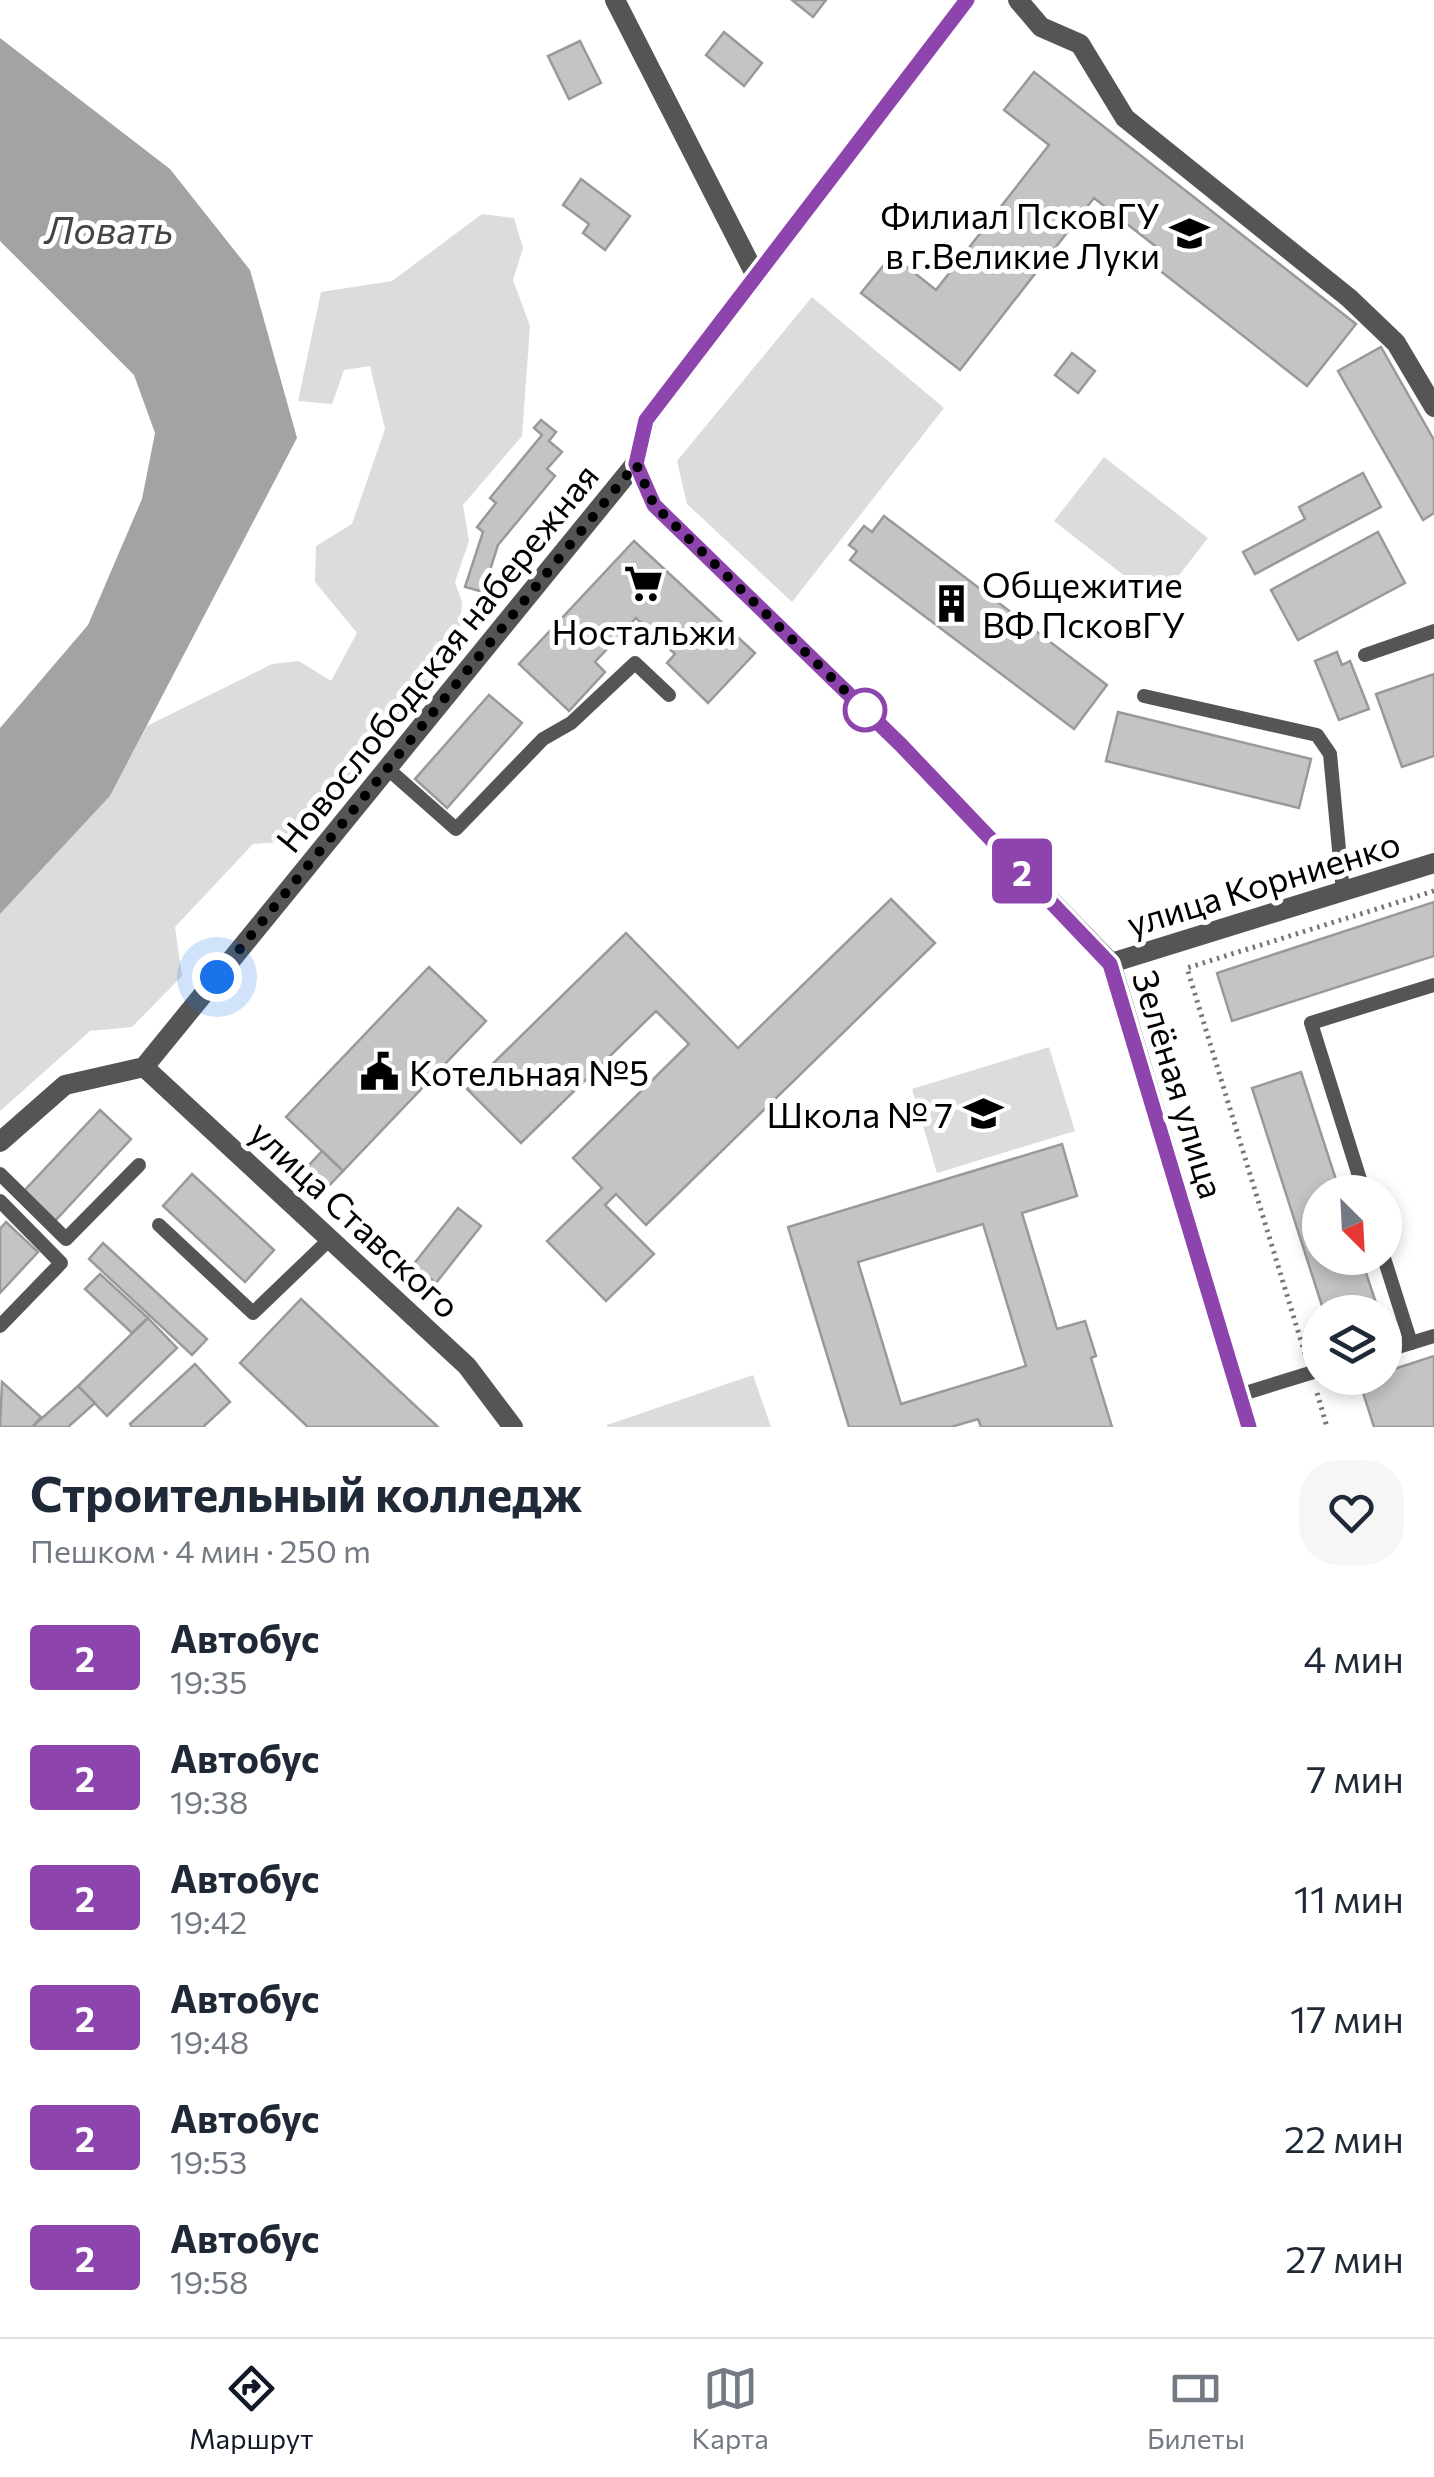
<!DOCTYPE html>
<html lang="ru">
<head>
<meta charset="utf-8">
<style>
  :root { --surface:#fff; --page:#f6f6f7; --text:#1f2937; --muted:#747a83; --line:#e0e1e3; --accent:#111827 }
  body { margin:0; font-family:Commissioner,sans-serif; background:var(--page); color:var(--text); height:100vh; display:flex; flex-direction:column; font-size:38px; white-space:nowrap }
  * { box-sizing:border-box; margin:0 }
  p { font-size:32px; color:var(--muted) }
  .icon { flex:none; width:55px; height:55px; fill:none; stroke:currentColor; stroke-width:2; stroke-linecap:round; stroke-linejoin:round }
  .map { position:relative; height:1427px; overflow:hidden }
  .panel { display:flex; flex-direction:column; background:var(--surface); flex:1 }
  .panel>* { flex:none }
  .badge { padding:0 20px; border-radius:8px; font-size:35px; line-height:65px }
  .needle { width:65px; rotate:156deg }
  .fabs { position:absolute; left:1302px; top:1175px; display:grid; gap:20px }
  .fabs a { display:grid; place-items:center; width:100px; height:100px; border-radius:50%; background:var(--surface); box-shadow:0 5px 15px #0003; font-size:50px }
  .you { position:absolute; width:50px; height:50px; margin:-25px; border:8px solid #fff; border-radius:50%; background:#1a73e8; box-shadow:0 0 0 15px #1a73e833 }
  .map>.badge { position:absolute; translate:-50% -50%; box-shadow:0 0 0 5px #fff }
  .round { display:grid; place-items:center; flex:none; width:105px; height:105px; border-radius:40px; background:var(--page) }
  .summary { display:flex; align-items:center; justify-content:space-between; height:170px; padding:0 30px }
  h1 { font-size:48px; font-weight:700; line-height:75px }
  ul { padding:0; list-style:none }
  li { display:flex; align-items:center; gap:30px; height:120px; padding:0 30px }
  li div { flex:1 }
  li b { display:block; font-size:38px }
  li em { font-style:normal }
  li .badge { min-width:110px; font-weight:700; text-align:center }
  .tab-bar { display:flex; justify-content:space-around; align-items:center; height:140px; border-top:2px solid var(--line); background:var(--surface); font-size:28px; color:var(--muted) }
  .tab-bar a { display:grid; justify-items:center; gap:5px }
  .tab-bar .current { color:var(--accent) }
  .map>svg:first-child { display:block }
  .green { fill:#dcdcdc }
  .water { fill:#a3a3a3 }
  .building { fill:#c4c4c4; stroke:#999; stroke-width:2.5; fill-rule:evenodd }
  .lines { fill:none; stroke-linecap:round; stroke-linejoin:round }
  .path { stroke:#777; stroke-width:5; stroke-dasharray:2.5 5; stroke-linecap:butt }
  .service { stroke:#555; stroke-width:14 }
  .minor { stroke:#555; stroke-width:20 }
  .tertiary { stroke:#555; stroke-width:20 }
  .line-casing { stroke:#fff; stroke-width:22 }
  .line { stroke:#8e44ad; stroke-width:15 }
  .walk { stroke:#000; stroke-width:10; stroke-dasharray:0 18 }
  .stop-dot { fill:#fff; stroke:#8e44ad; stroke-width:5 }
  .labels { text-anchor:middle; dominant-baseline:central; stroke-width:10; stroke-linejoin:round; paint-order:stroke }
  .poi-label { font-size:35px; fill:#000; stroke:#fff; text-anchor:end }
  .street-label { font-size:35px; fill:#000; stroke:#fff }
  .water-label { font-size:38px; font-style:italic; fill:#444; stroke:#fff }
</style>
</head>
<body>
<div class="map">
<svg width="1434" height="1427" viewBox="0 0 1434 1427">
  <rect width="100%" height="100%" fill="#fff"/>
  <g class="green">
    <path d="M 482,214 L 514,218 L 523,248 L 513,280 L 530,326 L 522,436 L 463,505 L 469,541 L 455,582 L 462,602 L 459,641 L 305,840 L 253,844 L 175,927 L 182,976 L 132,1027 L 90,1031 L 0,1111 L 0,914 L 110,796 L 147,726 L 272,664 L 299,661 L 331,681 L 357,633 L 315,582 L 316,546 L 352,524 L 385,429 L 370,366 L 344,370 L 332,404 L 298,401 L 321,292 L 392,281 Z"/>
    <path d="M 812,297 L 944,408 L 792,602 L 687,504 L 677,461 Z"/>
    <path d="M 1104,457 L 1208,538 L 1158,602 L 1054,521 Z"/>
    <path d="M 1049,1047 L 1075,1131 L 937,1173 L 912,1089 Z"/>
    <path d="M 753,1375 L 771,1427 L 607,1427 L 607,1425 Z"/>
  </g>
  <path class="water" d="M 0,38 L 170,169 L 250,270 L 297,438 L 110,796 L 0,914 L 0,728 L 88,625 L 142,499 L 155,433 L 134,375 L 0,241 Z"/>
  <g class="building">
    <path d="M 792,0 L 826,0 L 813,17 Z"/>
    <path d="M 724,32 L 762,63 L 744,86 L 706,55 Z"/>
    <path d="M 580,41 L 601,83 L 569,99 L 548,56 Z"/>
    <path d="M 1034,72 L 1356,324 L 1307,386 L 1149,262 L 1159,249 L 1094,198 L 960,370 L 861,293 L 892,255 L 936,290 L 992,218 L 1049,145 L 1004,110 Z"/>
    <path d="M 581,179 L 630,216 L 605,250 L 583,233 L 589,224 L 563,205 Z"/>
    <path d="M 1381,347 L 1434,440 L 1434,513 L 1423,520 L 1338,371 Z"/>
    <path d="M 1072,353 L 1095,371 L 1078,393 L 1055,375 Z"/>
    <path d="M 541,420 L 556,432 L 549,441 L 562,452 L 547,469 L 555,476 L 498,545 L 483,592 L 465,587 L 483,532 L 477,527 L 496,503 L 490,498 L 542,435 L 534,428 Z"/>
    <path d="M 1363,473 L 1381,507 L 1255,574 L 1243,552 L 1305,519 L 1299,507 Z"/>
    <path d="M 884,516 L 1107,685 L 1074,729 L 850,560 L 857,551 L 849,545 L 864,526 L 872,532 Z"/>
    <path d="M 1378,532 L 1405,583 L 1298,640 L 1271,590 Z"/>
    <path d="M 634,541 L 755,653 L 708,703 L 667,663 L 675,654 L 636,618 L 595,662 L 605,672 L 569,711 L 519,664 Z"/>
    <path d="M 1337,652 L 1342,665 L 1350,661 L 1369,709 L 1339,720 L 1315,661 Z"/>
    <path d="M 1434,674 L 1434,756 L 1402,767 L 1376,694 Z"/>
    <path d="M 489,695 L 522,723 L 447,808 L 415,779 Z"/>
    <path d="M 1118,712 L 1311,759 L 1299,808 L 1106,761 Z"/>
    <path d="M 891,899 L 935,943 L 646,1225 L 616,1194 L 605,1205 L 654,1254 L 606,1301 L 547,1241 L 602,1188 L 573,1158 L 689,1044 L 656,1011 L 521,1143 L 467,1089 L 626,933 L 738,1048 Z"/>
    <path d="M 1434,902 L 1434,956 L 1232,1021 L 1217,973 Z"/>
    <path d="M 429,967 L 486,1021 L 343,1171 L 286,1117 Z"/>
    <path d="M 1301,1072 L 1340,1192 L 1320,1192 L 1320,1258 L 1361,1258 L 1379,1312 L 1324,1312 L 1252,1088 Z"/>
    <path d="M 100,1110 L 131,1139 L 55,1221 L 24,1191 Z"/>
    <path d="M 1062,1144 L 1077,1196 L 1022,1213 L 1057,1329 L 1085,1321 L 1096,1356 L 1091,1358 L 1112,1427 L 981,1427 L 978,1419 L 951,1427 L 849,1427 L 788,1227 ZM 983,1224 L 1026,1366 L 901,1404 L 858,1262 Z"/>
    <path d="M 322,1151 L 343,1171 L 321,1194 L 301,1174 Z"/>
    <path d="M 192,1174 L 274,1250 L 245,1282 L 163,1206 Z"/>
    <path d="M 458,1208 L 481,1226 L 436,1283 L 413,1265 Z"/>
    <path d="M 6,1222 L 38,1252 L 0,1293 L 0,1229 Z"/>
    <path d="M 103,1243 L 207,1339 L 192,1355 L 89,1259 Z"/>
    <path d="M 100,1274 L 148,1318 L 132,1333 L 85,1289 Z"/>
    <path d="M 301,1299 L 438,1427 L 308,1427 L 240,1363 Z"/>
    <path d="M 148,1318 L 177,1348 L 107,1416 L 78,1386 Z"/>
    <path d="M 1434,1356 L 1434,1427 L 1374,1427 L 1359,1380 L 1385,1378 L 1385,1372 Z"/>
    <path d="M 195,1364 L 230,1402 L 203,1427 L 132,1427 L 130,1424 Z"/>
    <path d="M 2,1382 L 41,1417 L 32,1427 L 0,1427 Z"/>
    <path d="M 78,1386 L 95,1403 L 68,1427 L 32,1427 Z"/>
  </g>
  <g class="lines">
    <g class="path">
      <path d="M 1305,1354 L 1187,968 L 1434,891"/>
      <path d="M 1317,1393 L 1327,1427"/>
    </g>
    <g class="service">
      <path d="M 1365,655 L 1434,631"/>
      <path d="M 1144,696 L 1317,735 L 1330,754 L 1343,892"/>
      <path d="M 388,769 L 456,829 L 543,739 L 571,723 L 635,663 L 669,695"/>
      <path d="M 0,1174 L 66,1239 L 139,1165"/>
      <path d="M 1364,1192 L 1311,1023 L 1434,985"/>
      <path d="M 0,1201 L 61,1263 L 0,1326"/>
      <path d="M 159,1225 L 253,1313 L 330,1239"/>
      <path d="M 1384,1258 L 1411,1343"/>
      <path d="M 1385,1351 L 1434,1336"/>
      <path d="M 1239,1395 L 1320,1370"/>
    </g>
    <g class="minor">
      <path d="M 1018,0 L 1041,27 L 1080,44 L 1125,118 L 1349,298 L 1396,343 L 1434,407"/>
      <path d="M 636,463 L 654,505 L 901,745 L 1111,963"/>
      <path d="M 144,1067 L 467,1366 L 513,1427"/>
      <path d="M 0,1142 L 65,1085 L 144,1067 L 636,463 L 647,420 L 967,0"/>
    </g>
    <g class="tertiary">
      <path d="M 615,0 L 755,274"/>
      <path d="M 1249,1427 L 1111,963 L 1434,863"/>
    </g>
  </g>
  <g class="lines">
    <defs>
      <path id="line" d="M 967,0 L 646,420 L 636,464 L 654,505 L 901,745 L 1110,964 L 1249,1427"/>
    </defs>
    <use href="#line" class="line-casing"/>
    <use href="#line" class="line"/>
    <path class="walk" d="M 217,977 L 636,464 L 654,505 L 874,719 L 865,710"/>
  </g>
  <defs>
    <symbol id="university-bare" viewBox="-9 -9 18 18"><path d="M0-5L7-2L0 1L-7-2ZM-4 1L0 2.5L4 1V4Q0 6-4 4Z" fill="#000" stroke="#fff" stroke-width="2.5" paint-order="stroke"/></symbol>
    <symbol id="supermarket-bare" viewBox="-9 -9 18 18"><path d="M-6-5.5h2.5l.6 2H6L4.5 2H-2.5L-4.4-4H-6ZM-1.5 3.2a1.3 1.3 0 1 0 .1 0ZM3 3.2a1.3 1.3 0 1 0 .1 0Z" fill="#000" stroke="#fff" stroke-width="2.5" paint-order="stroke"/></symbol>
    <symbol id="building-bare" viewBox="-9 -9 18 18"><path d="M-4-6H4V6H1V3H-1V6H-4ZM-2.5-4.3h1.7v1.8h-1.7ZM.8-4.3h1.7v1.8H.8ZM-2.5-1h1.7V.8h-1.7ZM.8-1h1.7V.8H.8Z" fill="#000" stroke="#fff" stroke-width="2.5" paint-order="stroke"/></symbol>
    <symbol id="civic-bare" viewBox="-9 -9 18 18"><path d="M-.6-6.5H3V-4.5H.6V-3L4-1V1h2V6H-6V1h2V-1L-.6-3ZM-1.2 2.5V6h2.4V2.5Z" fill="#000" stroke="#fff" stroke-width="2.5" paint-order="stroke"/></symbol>
    <symbol id="school-bare" viewBox="-9 -9 18 18"><path d="M0-5L7-2L0 1L-7-2ZM-4 1L0 2.5L4 1V4Q0 6-4 4Z" fill="#000" stroke="#fff" stroke-width="2.5" paint-order="stroke"/></symbol>
  </defs>
  <g fill-rule="evenodd">
    <use href="#university-bare" x="1162" y="206" width="55" height="55"/>
    <use href="#supermarket-bare" x="616" y="556" width="55" height="55"/>
    <use href="#building-bare" x="924" y="576" width="55" height="55"/>
    <use href="#civic-bare" x="352" y="1044" width="55" height="55"/>
    <use href="#school-bare" x="956" y="1086" width="55" height="55"/>
  </g>
  <circle class="stop-dot" cx="865" cy="710" r="20"/>
  <g class="labels">
    <g class="poi-label">
      <text x="1160" y="214">Филиал ПсковГУ<tspan x="1160" dy="40">в г.Великие Луки</tspan></text>
      <text x="982" y="583" text-anchor="start">Общежитие<tspan x="982" dy="40">ВФ ПсковГУ</tspan></text>
      <text x="644" y="630" text-anchor="middle">Ностальжи</text>
      <text x="409" y="1071" text-anchor="start">Котельная №5</text>
      <text x="953" y="1113">Школа № 7</text>
    </g>
    <g class="street-label">
      <text transform="translate(436 657) rotate(-51)">Новослободская набережная</text>
      <text transform="translate(1263 882) rotate(-17)">улица Корниенко</text>
      <text transform="translate(1180 1084) rotate(73)">Зелёная улица</text>
      <text transform="translate(356 1218) rotate(43)">улица Ставского</text>
    </g>
    <g class="water-label">
      <text x="109" y="228">Ловать</text>
    </g>
  </g>
</svg>
<div class="fabs">
<a><svg class="needle" viewBox="-14 -14 28 28"><path d="M0-13l5 13h-10z" fill="#e53935"/><path d="M0 13l5-13h-10z" fill="#747a83"/></svg></a>
<a><svg class="icon" aria-label="layers" viewBox="0 0 24 24"><path d="M12 4l9 5-9 5-9-5zM3 14l9 5 9-5"/></svg></a>
</div>
<div class="you" style="left:217px;top:977px"></div>
<b class="badge" style="left:1022px;top:871px;background:#8e44ad;color:#fff">2</b>
</div>
<section class="panel">
<div class="summary"><div><h1>Строительный колледж</h1><p>Пешком · 4 мин · 250 m</p></div><a class="round"><svg class="icon" aria-label="heart" viewBox="0 0 24 24"><path d="M12 20l-8-8c-3-5 5-10 8-4 3-6 11-1 8 4z"/></svg></a></div>
<ul>
<li><span class="badge" style="background:#8e44ad;color:#fff">2</span><div><b>Автобус</b><p>19:35</p></div><em>4 мин</em></li>
<li><span class="badge" style="background:#8e44ad;color:#fff">2</span><div><b>Автобус</b><p>19:38</p></div><em>7 мин</em></li>
<li><span class="badge" style="background:#8e44ad;color:#fff">2</span><div><b>Автобус</b><p>19:42</p></div><em>11 мин</em></li>
<li><span class="badge" style="background:#8e44ad;color:#fff">2</span><div><b>Автобус</b><p>19:48</p></div><em>17 мин</em></li>
<li><span class="badge" style="background:#8e44ad;color:#fff">2</span><div><b>Автобус</b><p>19:53</p></div><em>22 мин</em></li>
<li><span class="badge" style="background:#8e44ad;color:#fff">2</span><div><b>Автобус</b><p>19:58</p></div><em>27 мин</em></li>
</ul>
</section>
<nav class="tab-bar">
<a class="current"><svg class="icon" aria-label="directions" viewBox="0 0 24 24"><path d="M12 3l9 9-9 9-9-9zM9 14v-3h6M13 9l2 2-2 2"/></svg>Маршрут</a>
<a><svg class="icon" aria-label="map" viewBox="0 0 24 24"><path d="M3 6l6-2 6 2 6-2v14l-6 2-6-2-6 2zM9 4v14M15 6v14"/></svg>Карта</a>
<a><svg class="icon" aria-label="tickets" viewBox="0 0 24 24"><path d="M3 7h18v10H3zM15 7v10"/></svg>Билеты</a>
</nav>
</body>
</html>
